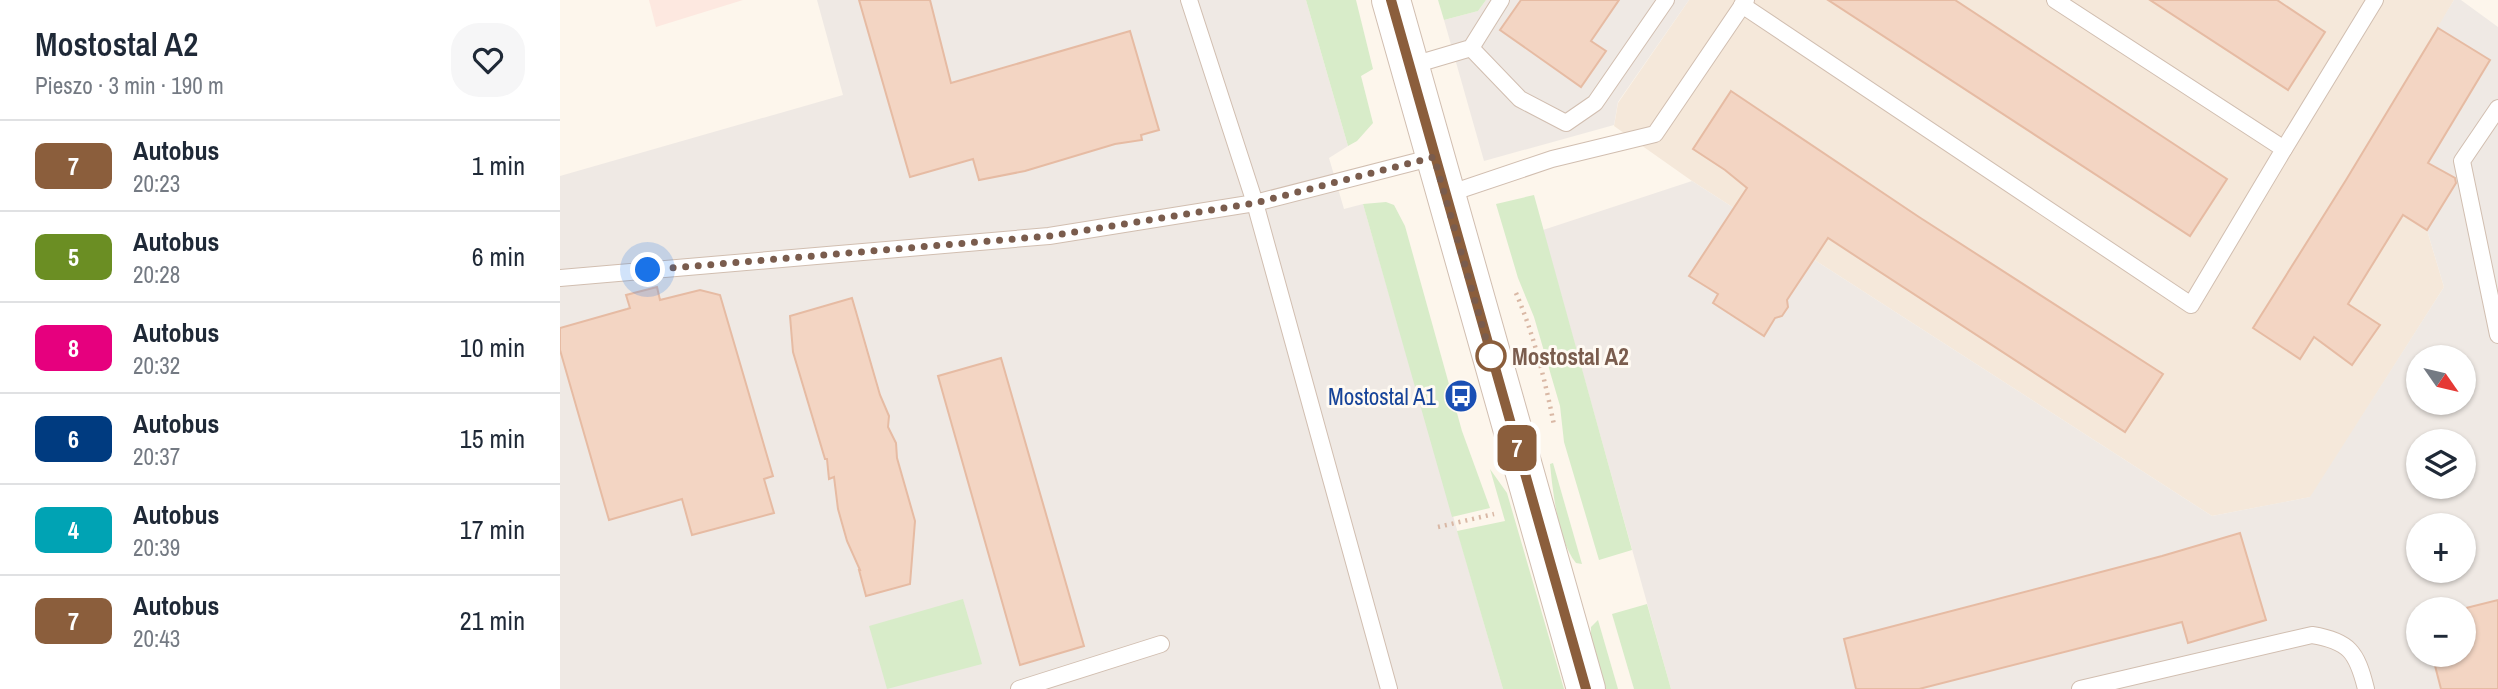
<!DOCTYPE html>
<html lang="pl">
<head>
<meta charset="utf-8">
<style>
  :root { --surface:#fff; --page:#f6f6f7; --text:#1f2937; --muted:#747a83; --line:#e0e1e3 }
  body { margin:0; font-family:"Archivo Narrow",sans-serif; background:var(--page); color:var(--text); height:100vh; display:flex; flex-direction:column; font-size:26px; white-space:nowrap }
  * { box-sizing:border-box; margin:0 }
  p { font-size:23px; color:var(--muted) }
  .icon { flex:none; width:38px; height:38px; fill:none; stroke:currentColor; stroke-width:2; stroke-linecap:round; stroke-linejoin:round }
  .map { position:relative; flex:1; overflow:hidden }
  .sheet { display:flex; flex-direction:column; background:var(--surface); width:560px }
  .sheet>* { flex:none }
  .badge { padding:0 14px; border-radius:10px; font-size:24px; line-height:46px }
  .needle { width:46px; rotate:124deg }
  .controls { position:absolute; left:1846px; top:345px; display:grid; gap:14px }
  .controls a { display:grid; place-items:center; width:70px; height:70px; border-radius:50%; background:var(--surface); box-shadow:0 2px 5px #0004; font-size:35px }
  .you { position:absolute; width:35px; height:35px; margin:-18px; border:5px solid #fff; border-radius:50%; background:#1a73e8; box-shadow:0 0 0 10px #1a73e833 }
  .map>.badge { position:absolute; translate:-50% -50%; box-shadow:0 0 0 4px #fff }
  .round { display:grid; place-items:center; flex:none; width:74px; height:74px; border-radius:28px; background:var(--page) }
  .head { display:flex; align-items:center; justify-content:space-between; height:119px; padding:0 35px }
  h1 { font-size:33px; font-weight:600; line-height:52px }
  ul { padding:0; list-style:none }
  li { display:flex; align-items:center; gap:21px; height:91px; padding:0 35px; border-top:2px solid var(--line) }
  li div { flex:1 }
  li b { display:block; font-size:26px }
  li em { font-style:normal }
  li .badge { min-width:77px; font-weight:700; text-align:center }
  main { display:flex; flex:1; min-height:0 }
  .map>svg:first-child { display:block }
  .residential { fill:#f5e8da }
  .commercial { fill:#fde8e0 }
  .industrial { fill:#efe9e4; fill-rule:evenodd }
  .green { fill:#d8ecc9 }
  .building { fill:#f3d5c3; stroke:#e6bba3; stroke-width:2 }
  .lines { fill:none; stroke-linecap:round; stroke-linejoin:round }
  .service-casing { stroke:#d1beb0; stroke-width:18 }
  .tertiary-casing { stroke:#d1beb0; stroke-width:40 }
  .path { stroke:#d9b8a5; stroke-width:4.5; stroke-dasharray:2 5; stroke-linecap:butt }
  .service { stroke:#fff; stroke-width:16 }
  .tertiary { stroke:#fff; stroke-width:38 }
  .line-casing { stroke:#fff; stroke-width:16 }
  .line { stroke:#8b5e3c; stroke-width:10 }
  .walk { stroke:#7a5c4d; stroke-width:7; stroke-dasharray:0 12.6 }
  .stop-dot { fill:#fff; stroke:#8b5e3c; stroke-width:3.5 }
  .labels { text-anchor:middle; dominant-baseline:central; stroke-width:6; stroke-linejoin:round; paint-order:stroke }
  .stop-label { font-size:23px; font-weight:bold; fill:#7a5c4d; stroke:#fffaf3; text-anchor:start }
  .transit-label { font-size:23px; fill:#164399; stroke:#fffaf3; text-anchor:end }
</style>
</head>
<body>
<main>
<section class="sheet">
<div class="head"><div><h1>Mostostal A2</h1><p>Pieszo · 3 min · 190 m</p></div><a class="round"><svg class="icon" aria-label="heart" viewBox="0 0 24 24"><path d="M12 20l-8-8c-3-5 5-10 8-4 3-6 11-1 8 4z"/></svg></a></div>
<ul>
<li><span class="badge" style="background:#8b5e3c;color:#fff">7</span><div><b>Autobus</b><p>20:23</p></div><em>1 min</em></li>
<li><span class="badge" style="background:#6b8e23;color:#fff">5</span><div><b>Autobus</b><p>20:28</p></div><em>6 min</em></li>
<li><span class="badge" style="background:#e6007e;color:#fff">8</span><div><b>Autobus</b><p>20:32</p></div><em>10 min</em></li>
<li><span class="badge" style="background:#003b80;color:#fff">6</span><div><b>Autobus</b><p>20:37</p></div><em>15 min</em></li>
<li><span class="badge" style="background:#00a3b4;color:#fff">4</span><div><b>Autobus</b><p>20:39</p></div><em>17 min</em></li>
<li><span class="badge" style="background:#8b5e3c;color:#fff">7</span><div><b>Autobus</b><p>20:43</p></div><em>21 min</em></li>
</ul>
</section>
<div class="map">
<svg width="1938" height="689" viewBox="0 0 1938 689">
  <rect width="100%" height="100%" fill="#fdf6ec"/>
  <path class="residential" d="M 1129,0 L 1894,0 L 1878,28 L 1867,230 L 1884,287 L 1751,497 L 1652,516 L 1132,181 L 1054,126 L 1058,103 Z"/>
  <path class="commercial" d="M 89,0 L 183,0 L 96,27 Z"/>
  <g class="industrial">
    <path d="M 257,0 L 746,0 L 788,146 L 769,158 L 784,209 L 803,204 L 943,689 L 0,689 L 0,176 L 283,95 Z"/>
    <path d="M 926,0 L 1129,0 L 1058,102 L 1054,125 L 924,161 L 884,20 L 918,11 Z"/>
    <path d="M 1894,0 L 1901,0 L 1938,27 L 1938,689 L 1111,689 L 983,230 L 1132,181 L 1652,516 L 1750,497 L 1884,287 L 1867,230 L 1785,180 ZM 1858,357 L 1904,357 L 1904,402 L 1858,402 ZM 1858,441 L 1904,441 L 1904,486 L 1858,486 ZM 1858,525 L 1904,525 L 1904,570 L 1858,570 ZM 1858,609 L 1904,609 L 1904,654 L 1858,654 Z"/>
  </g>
  <g class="green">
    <path d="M 746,0 L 796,0 L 813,69 L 801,76 L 813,123 L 797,141 L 788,146 Z"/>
    <path d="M 878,0 L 926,0 L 918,11 L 884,20 Z"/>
    <path d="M 974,195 L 1072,550 L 1039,560 L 1004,442 L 1000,406 L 974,317 L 958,278 L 936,204 Z"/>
    <path d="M 826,202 L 834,205 L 845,226 L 902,431 L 930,508 L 892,517 L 803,204 Z"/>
    <path d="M 993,463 L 1022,564 L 1016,563 C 998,541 993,493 990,464 Z"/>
    <path d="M 930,469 L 947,493 L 1004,689 L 943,689 L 897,531 L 945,521 Z"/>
    <path d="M 403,599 L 422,664 L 327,689 L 309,626 Z"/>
    <path d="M 1087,604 L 1111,689 L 1074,689 L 1052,614 Z"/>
    <path d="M 1038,620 L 1058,689 L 1046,689 L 1031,636 L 1031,627 Z"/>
  </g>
  <g class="building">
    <path d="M 299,0 L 370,0 L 391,83 L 570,31 L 599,130 L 581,135 L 582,140 L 555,144 L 465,171 L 419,180 L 413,159 L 350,177 Z"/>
    <path d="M 961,0 L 1059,0 L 1031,41 L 1046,51 L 1021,87 L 940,30 Z"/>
    <path d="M 1268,0 L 1395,0 L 1667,179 L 1630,236 Z"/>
    <path d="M 1590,0 L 1717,0 L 1765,32 L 1728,90 Z"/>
    <path d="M 1878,28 L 1930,60 L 1868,163 L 1895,178 L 1896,183 L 1867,230 L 1843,215 L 1788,304 L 1820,325 L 1792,365 L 1754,337 L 1740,359 L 1693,328 L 1786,180 Z"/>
    <path d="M 1171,91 L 1359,217 L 1603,374 L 1565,432 L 1268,238 L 1227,300 L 1228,307 L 1222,316 L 1215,318 L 1204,336 L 1153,303 L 1158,294 L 1129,276 L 1187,188 L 1165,170 L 1133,149 Z"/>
    <path d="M 97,287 L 100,300 L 140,290 L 160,295 L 213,476 L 204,479 L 214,513 L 132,535 L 122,499 L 49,520 L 0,350 L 0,328 L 67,309 L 70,308 L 66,295 Z"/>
    <path d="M 292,298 L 320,395 L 329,416 L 328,427 L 336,443 L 337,458 L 355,521 L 350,584 L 306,596 L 299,570 L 300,570 L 287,541 L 278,509 L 274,477 L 269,479 L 267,459 L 265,459 L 233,352 L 230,316 Z"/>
    <path d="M 441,358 L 524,646 L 460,665 L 378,376 Z"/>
    <path d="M 1680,533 L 1706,620 L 1628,643 L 1622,622 L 1359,689 L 1296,689 L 1284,639 L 1602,556 Z"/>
    <path d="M 1938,600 L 1938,689 L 1881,689 L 1872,654 L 1904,654 L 1904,609 L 1902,609 Z"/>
  </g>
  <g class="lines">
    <defs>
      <g id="service">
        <path d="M 629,0 L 695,203 L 829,689"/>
        <path d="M 1182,5 L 1631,305 L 1724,149 L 1495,0"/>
        <path d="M 911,48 L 960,99 L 1006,123 L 1035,103 L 1106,0"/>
        <path d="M 850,66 L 911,48 L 941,0"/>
        <path d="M 1938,108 L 1902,161 L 1938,335"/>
        <path d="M 1724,149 L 1815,0"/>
        <path d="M 885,195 L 992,159 L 1095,134 L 1186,0"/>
        <path d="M 0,278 L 489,236 L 695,203 L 874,157"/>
        <path d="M 459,689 L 601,644"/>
        <path d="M 1520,689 L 1752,635 C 1789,641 1797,652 1806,689"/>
      </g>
      <path id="tertiary" d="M 831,0 L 1026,689"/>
    </defs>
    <use href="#service" class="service-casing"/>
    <use href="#tertiary" class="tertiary-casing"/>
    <g class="path">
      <path d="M 956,293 C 974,335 985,380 994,425"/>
      <path d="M 878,527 L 934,514"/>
    </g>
    <use href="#service" class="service"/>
    <use href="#tertiary" class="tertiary"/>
  </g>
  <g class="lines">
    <defs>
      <path id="line" d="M 831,0 L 1026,689"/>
    </defs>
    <use href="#line" class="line-casing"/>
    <use href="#line" class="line"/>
    <path class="walk" d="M 88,270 L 489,236 L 695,203 L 874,157 L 932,360 L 931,356"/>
  </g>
  <defs>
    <symbol id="bus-disc" viewBox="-11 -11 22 22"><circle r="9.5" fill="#1a4fb4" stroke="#fffaf3"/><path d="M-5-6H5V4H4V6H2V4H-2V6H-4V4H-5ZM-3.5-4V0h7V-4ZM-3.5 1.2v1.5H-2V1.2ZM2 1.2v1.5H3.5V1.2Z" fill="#fff"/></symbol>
  </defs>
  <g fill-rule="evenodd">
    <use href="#bus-disc" x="882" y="377" width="38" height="38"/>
  </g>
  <circle class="stop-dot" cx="931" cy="356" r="14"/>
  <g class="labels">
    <g class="stop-label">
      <text x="952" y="356">Mostostal A2</text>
    </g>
    <g class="transit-label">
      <text x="876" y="396">Mostostal A1</text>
    </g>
  </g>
</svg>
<div class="controls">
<a><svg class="needle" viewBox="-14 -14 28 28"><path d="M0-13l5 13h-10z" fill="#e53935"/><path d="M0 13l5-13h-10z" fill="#747a83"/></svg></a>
<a><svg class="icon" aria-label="layers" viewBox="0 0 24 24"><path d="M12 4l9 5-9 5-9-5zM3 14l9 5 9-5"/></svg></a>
<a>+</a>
<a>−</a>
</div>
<div class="you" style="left:88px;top:270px"></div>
<b class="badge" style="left:957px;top:448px;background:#8b5e3c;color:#fff">7</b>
</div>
</main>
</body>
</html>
